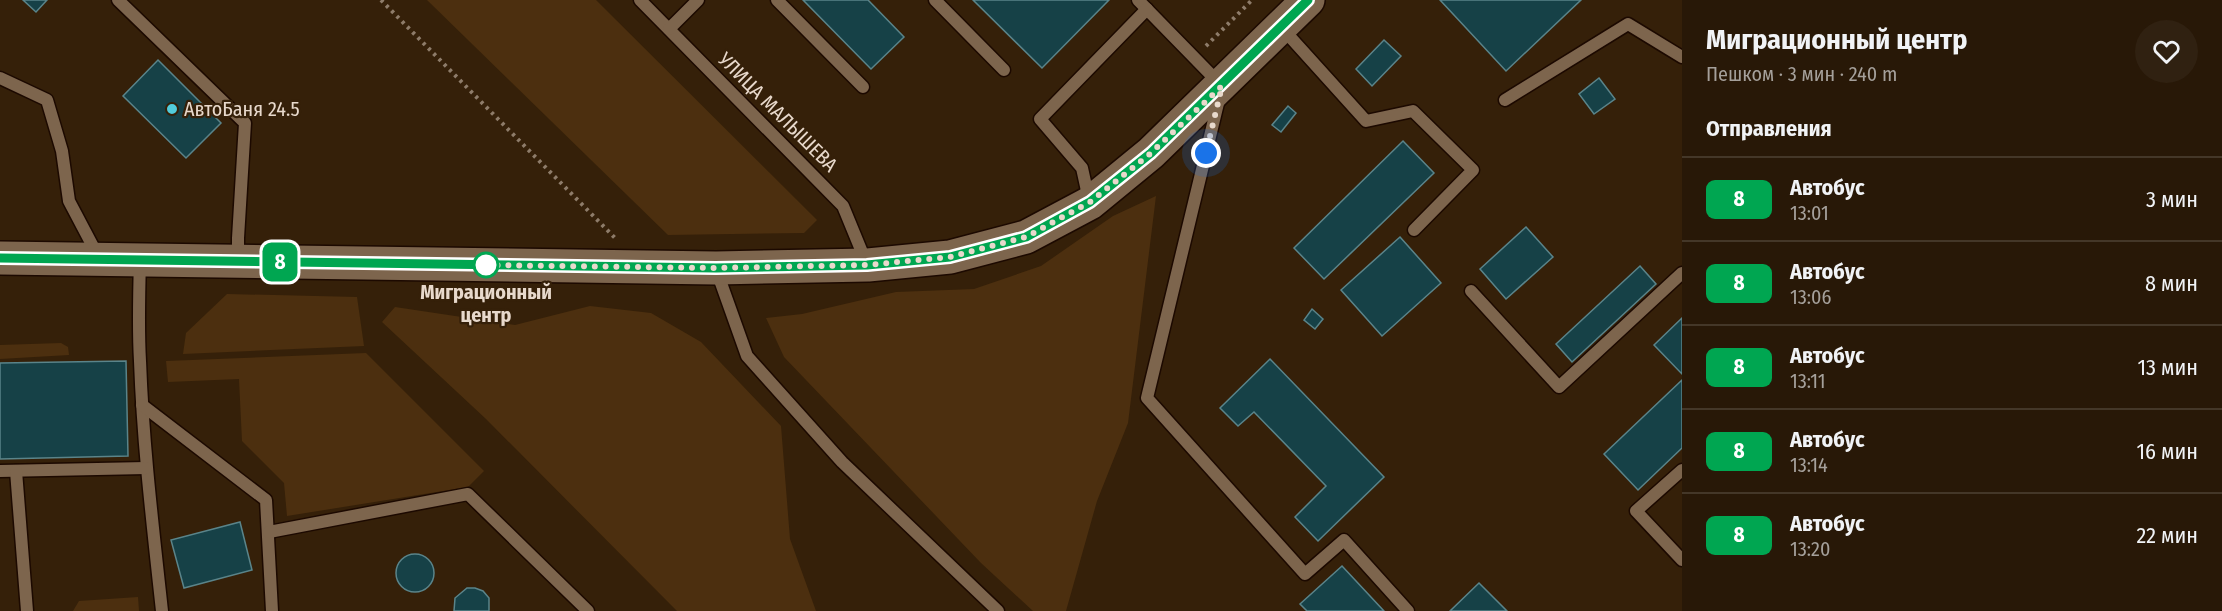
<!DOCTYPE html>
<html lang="ru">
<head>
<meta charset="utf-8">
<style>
  :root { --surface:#281807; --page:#302111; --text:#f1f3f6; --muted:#a5a09b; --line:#443728 }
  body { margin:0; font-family:"Fira Sans Condensed",sans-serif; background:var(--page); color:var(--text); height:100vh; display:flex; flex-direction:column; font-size:22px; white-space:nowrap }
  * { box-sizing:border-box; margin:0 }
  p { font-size:20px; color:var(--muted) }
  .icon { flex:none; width:33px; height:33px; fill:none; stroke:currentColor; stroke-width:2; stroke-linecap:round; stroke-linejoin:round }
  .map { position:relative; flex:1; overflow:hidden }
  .details { display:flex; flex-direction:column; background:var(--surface); width:540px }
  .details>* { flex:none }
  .badge { padding:0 12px; border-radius:9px; font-size:21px; line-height:39px }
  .you { position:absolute; width:30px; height:30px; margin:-15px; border:4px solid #fff; border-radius:50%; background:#1a73e8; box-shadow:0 0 0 9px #1a73e833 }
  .map>.badge { position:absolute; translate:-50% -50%; box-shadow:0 0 0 3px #fff }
  h2 { padding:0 24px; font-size:22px; line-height:54px }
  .round { display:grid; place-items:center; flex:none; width:63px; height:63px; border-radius:32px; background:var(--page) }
  .overview { display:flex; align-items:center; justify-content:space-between; height:102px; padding:0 24px }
  h1 { font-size:28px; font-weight:700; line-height:45px }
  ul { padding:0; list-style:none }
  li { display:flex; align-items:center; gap:18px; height:84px; padding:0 24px; border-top:2px solid var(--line) }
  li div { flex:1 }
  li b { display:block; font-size:22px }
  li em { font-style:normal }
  li .badge { min-width:66px; font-weight:700; text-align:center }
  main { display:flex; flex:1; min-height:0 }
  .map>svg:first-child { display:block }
  .green { fill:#4c2f0f }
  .building { fill:#164147; stroke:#5a848a; stroke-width:1.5 }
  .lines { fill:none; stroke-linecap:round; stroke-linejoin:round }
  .service-casing { stroke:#1c0900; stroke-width:15 }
  .secondary-casing { stroke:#1c0900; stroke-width:36 }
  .path { stroke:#8e7c6a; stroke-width:4; stroke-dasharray:3 4.5; stroke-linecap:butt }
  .service { stroke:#7d654d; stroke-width:12 }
  .secondary { stroke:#7d654d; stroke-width:33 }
  .line-casing { stroke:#fff; stroke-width:14 }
  .line { stroke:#00a651; stroke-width:9 }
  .walk { stroke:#e8d9cc; stroke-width:6; stroke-dasharray:0 10.8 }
  .poi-dot { fill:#52cbda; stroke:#352009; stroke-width:2 }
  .stop-dot { fill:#fff; stroke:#00a651; stroke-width:3 }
  .labels { text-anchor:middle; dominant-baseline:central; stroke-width:4.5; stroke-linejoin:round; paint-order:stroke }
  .poi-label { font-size:20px; fill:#e8d9cc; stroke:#352009; text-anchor:start }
  .street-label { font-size:20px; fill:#e8d9cc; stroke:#352009 }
  .stop-label { font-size:20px; font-weight:bold; fill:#e8d9cc; stroke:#352009 }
</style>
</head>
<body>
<main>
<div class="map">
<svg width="1682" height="611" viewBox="0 0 1682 611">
  <rect width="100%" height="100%" fill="#352009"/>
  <g class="green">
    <path d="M 427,0 L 596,0 L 817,220 L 804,233 L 668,235 Z"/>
    <path d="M 1156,196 L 1128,423 L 1097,501 L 1066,611 L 1033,611 L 981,563 L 784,357 L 766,318 L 802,314 L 896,292 L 974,289 L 1041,266 L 1113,216 Z"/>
    <path d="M 227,294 L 357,297 L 364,346 L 183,354 L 186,333 Z"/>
    <path d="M 590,306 L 651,313 L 701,342 L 781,426 L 790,539 L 816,611 L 677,611 L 486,419 L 382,322 L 395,307 L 515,325 Z"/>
    <path d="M 61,343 L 68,347 L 69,355 L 0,359 L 0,345 Z"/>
    <path d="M 366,353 L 484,471 L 468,487 L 287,516 L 284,483 L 242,441 L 239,379 L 168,382 L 166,361 Z"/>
    <path d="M 138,597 L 139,611 L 73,611 L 79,601 Z"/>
  </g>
  <g class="building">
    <path d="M 23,0 L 47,0 L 36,12 Z"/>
    <path d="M 803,0 L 868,0 L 904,37 L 871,69 Z"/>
    <path d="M 973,0 L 1109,0 L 1042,68 Z"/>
    <path d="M 1440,0 L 1581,0 L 1506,71 Z"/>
    <path d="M 1384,40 L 1401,56 L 1372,86 L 1356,69 Z"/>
    <path d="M 158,60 L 221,123 L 186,158 L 123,96 Z"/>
    <path d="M 1599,78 L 1615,99 L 1594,114 L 1579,94 Z"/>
    <path d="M 1288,106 L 1296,113 L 1281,132 L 1272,125 Z"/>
    <path d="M 1403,141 L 1434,173 L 1324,279 L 1294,248 Z"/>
    <path d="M 1526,227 L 1553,257 L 1506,299 L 1480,269 Z"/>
    <path d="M 1400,237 L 1441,283 L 1382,336 L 1341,290 Z"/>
    <path d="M 1640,266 L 1656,284 L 1572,362 L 1556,344 Z"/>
    <path d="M 1312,309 L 1323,319 L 1315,329 L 1304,320 Z"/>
    <path d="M 1682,318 L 1682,374 L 1654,345 Z"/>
    <path d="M 1270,359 L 1384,477 L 1318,541 L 1295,517 L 1326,486 L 1254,412 L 1238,426 L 1220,408 Z"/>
    <path d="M 126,361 L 128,456 L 0,459 L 0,363 Z"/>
    <path d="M 1682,380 L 1682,448 L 1638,490 L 1604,454 Z"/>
    <path d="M 240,522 L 252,570 L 184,588 L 171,540 Z"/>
    <circle cx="415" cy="573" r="19"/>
    <path d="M 1342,566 L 1384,611 L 1307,611 L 1300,604 Z"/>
    <path d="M 1479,583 L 1507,611 L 1450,611 Z"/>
    <path d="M 467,588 L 475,588 L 483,591 L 489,598 L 489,611 L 454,611 L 455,598 Z"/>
  </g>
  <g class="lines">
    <defs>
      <g id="service">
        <path d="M 118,0 L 245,123 L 238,238 L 238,260"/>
        <path d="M 640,0 L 843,206 L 866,262"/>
        <path d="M 777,0 L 863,87"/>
        <path d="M 935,0 L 1004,70"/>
        <path d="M 1138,0 L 1219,83"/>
        <path d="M 1282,28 L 1366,121 L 1413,111 L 1473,170 L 1414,230"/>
        <path d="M 669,29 L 698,0"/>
        <path d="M 0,78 L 47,100 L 62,151 L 69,201 L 98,256"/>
        <path d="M 1219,99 L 1147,398 L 1305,574 L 1344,540 L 1408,611"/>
        <path d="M 1505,100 L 1628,24 L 1682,57"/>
        <path d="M 1089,200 L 1082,168 L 1040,119 L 1147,9"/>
        <path d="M 140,261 C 139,294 138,328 140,361 C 143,445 153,528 162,611"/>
        <path d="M 716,269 L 747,356 L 842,462 L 998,611"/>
        <path d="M 1471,291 L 1559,387 L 1682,273"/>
        <path d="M 142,405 L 266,500 L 272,611"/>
        <path d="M 1682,470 L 1636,511 L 1682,560"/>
        <path d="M 0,471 L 146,468"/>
        <path d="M 16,471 L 27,611"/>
        <path d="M 269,532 L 468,494 L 588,611"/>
      </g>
      <path id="secondary" d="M 0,258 L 716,268 L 868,265 L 950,257 L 1026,237 L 1090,203 L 1151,153 L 1308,0"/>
    </defs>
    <use href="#service" class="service-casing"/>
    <use href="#secondary" class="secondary-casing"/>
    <g class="path">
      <path d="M 381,0 L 616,239"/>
      <path d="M 1206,46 L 1252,0"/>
    </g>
    <use href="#service" class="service"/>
    <use href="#secondary" class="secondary"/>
  </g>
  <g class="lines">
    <defs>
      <path id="line" d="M 0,258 L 716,268 L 867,265 L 950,257 L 1026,237 L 1090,202 L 1151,153 L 1308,0"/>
    </defs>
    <use href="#line" class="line-casing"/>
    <use href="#line" class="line"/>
    <path class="walk" d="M 486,265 L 481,265 L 716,268 L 867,265 L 950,257 L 1026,237 L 1090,202 L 1151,153 L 1222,86 L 1206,153"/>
  </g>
  <circle class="poi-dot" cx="172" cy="109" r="6"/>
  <circle class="stop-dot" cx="486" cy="265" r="12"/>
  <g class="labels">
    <g class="poi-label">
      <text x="184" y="109">АвтоБаня 24.5</text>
    </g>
    <g class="street-label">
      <text transform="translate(778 112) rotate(45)">УЛИЦА МАЛЫШЕВА</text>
    </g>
    <g class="stop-label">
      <text x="486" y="292">Миграционный<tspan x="486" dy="23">центр</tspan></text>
    </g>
  </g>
</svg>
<div class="you" style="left:1206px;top:153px"></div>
<b class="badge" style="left:280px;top:262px;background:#00a651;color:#fff">8</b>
</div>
<section class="details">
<div class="overview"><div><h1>Миграционный центр</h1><p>Пешком · 3 мин · 240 m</p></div><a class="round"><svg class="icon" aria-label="heart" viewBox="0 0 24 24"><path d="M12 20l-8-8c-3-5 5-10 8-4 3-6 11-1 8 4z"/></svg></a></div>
<h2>Отправления</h2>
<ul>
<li><span class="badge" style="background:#00a651;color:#fff">8</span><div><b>Автобус</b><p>13:01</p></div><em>3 мин</em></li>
<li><span class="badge" style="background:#00a651;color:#fff">8</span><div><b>Автобус</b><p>13:06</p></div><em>8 мин</em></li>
<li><span class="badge" style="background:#00a651;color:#fff">8</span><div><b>Автобус</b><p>13:11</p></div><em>13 мин</em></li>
<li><span class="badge" style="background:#00a651;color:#fff">8</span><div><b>Автобус</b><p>13:14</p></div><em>16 мин</em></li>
<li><span class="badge" style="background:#00a651;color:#fff">8</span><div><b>Автобус</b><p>13:20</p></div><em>22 мин</em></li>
</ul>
</section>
</main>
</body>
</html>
